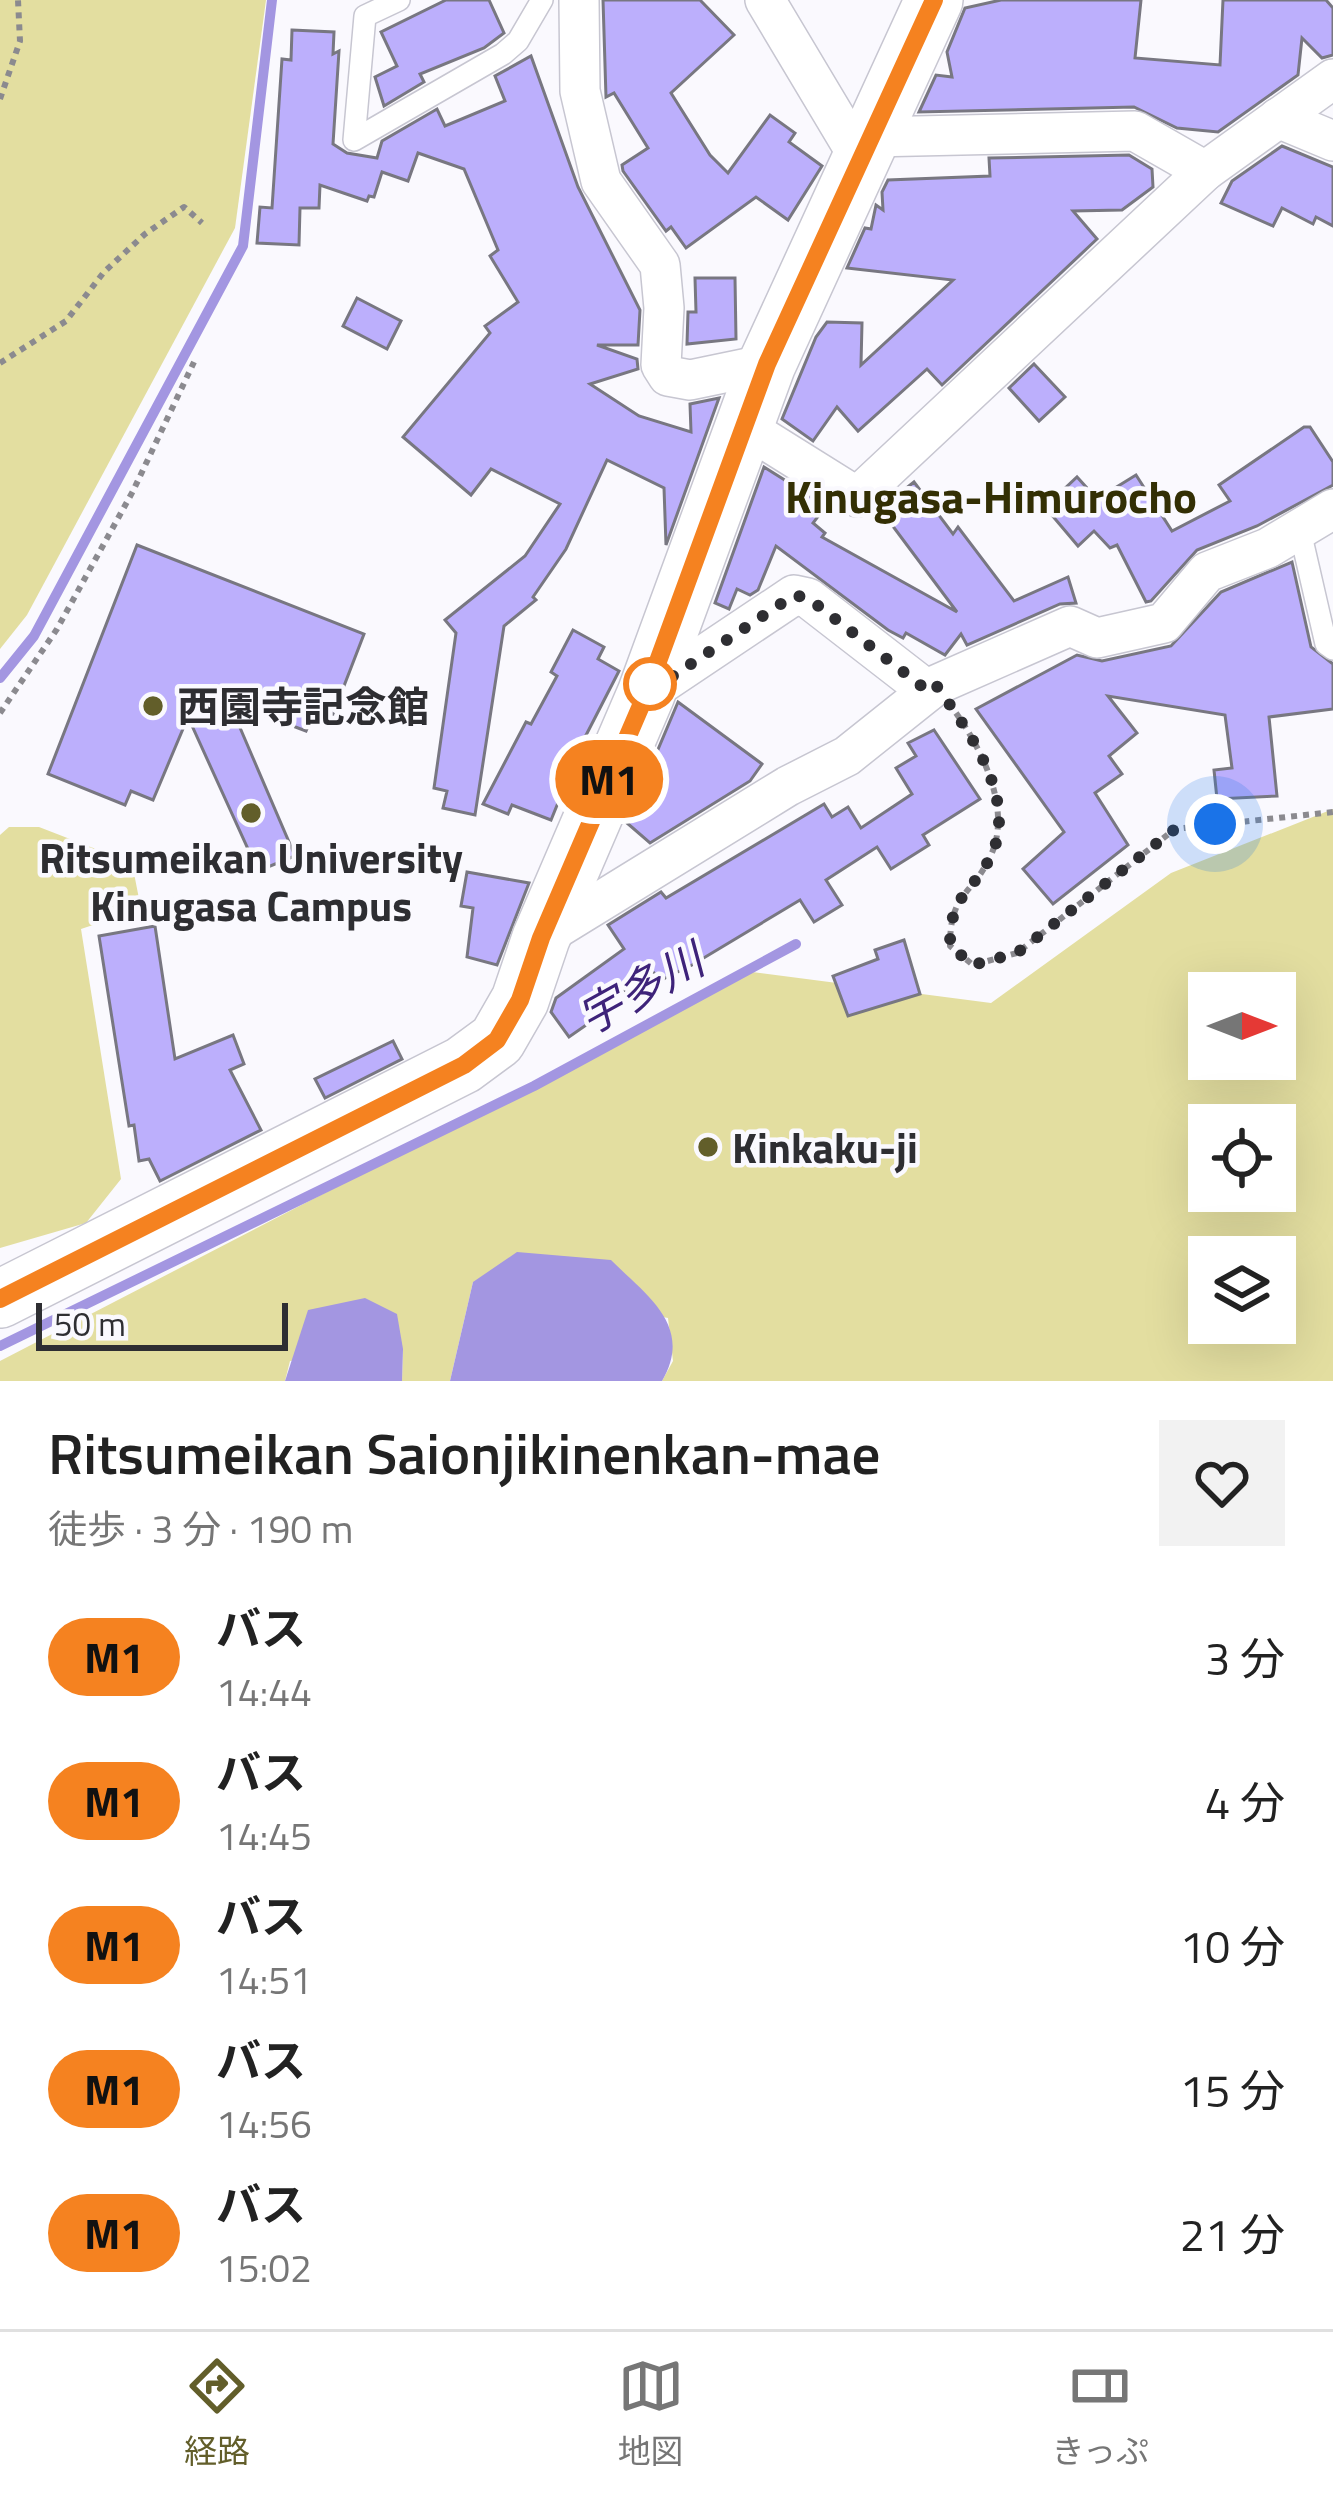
<!DOCTYPE html>
<html lang="ja">
<head>
<meta charset="utf-8">
<style>
  :root { --surface:#fff; --page:#f2f2f2; --text:#222; --muted:#767676; --line:#e0e0e0; --accent:#625e2a }
  body { margin:0; font-family:"Titillium Web","Noto Sans JP",sans-serif; background:var(--page); color:var(--text); height:100vh; display:flex; flex-direction:column; font-size:45px; white-space:nowrap }
  * { box-sizing:border-box; margin:0 }
  p { font-size:39px; color:var(--muted) }
  .icon { flex:none; width:66px; height:66px; fill:none; stroke:currentColor; stroke-width:2; stroke-linecap:round; stroke-linejoin:round }
  .map { position:relative; height:1381px; overflow:hidden }
  .drawer { display:flex; flex-direction:column; background:var(--surface); flex:1 }
  .drawer>* { flex:none }
  .badge { padding:0 24px; border-radius:39px; font-size:42px; line-height:78px }
  .needle { width:78px; rotate:90deg }
  .fabs { position:absolute; left:1188px; top:972px; display:grid; gap:24px }
  .fabs a { display:grid; place-items:center; width:108px; height:108px; border-radius:0px; background:var(--surface); box-shadow:0 12px 48px #0002; font-size:60px }
  .scale { position:absolute; left:36px; bottom:30px; width:252px; box-sizing:border-box; padding-left:12px; border:6px solid #2e2e32; border-top:0; font-size:33px; line-height:42px; white-space:nowrap; color:#2e2e32; -webkit-text-stroke:9px #faf9fe; paint-order:stroke }
  .you { position:absolute; width:60px; height:60px; margin:-30px; border:9px solid #fff; border-radius:50%; background:#1a73e8; box-shadow:0 0 0 18px #1a73e833 }
  .map>.badge { position:absolute; translate:-50% -50%; box-shadow:0 0 0 6px #fff }
  .round { display:grid; place-items:center; flex:none; width:126px; height:126px; border-radius:0px; background:var(--page) }
  .head { display:flex; align-items:center; justify-content:space-between; height:204px; padding:0 48px }
  h1 { font-size:57px; font-weight:600; line-height:90px }
  ul { padding:0; list-style:none }
  li { display:flex; align-items:center; gap:36px; height:144px; padding:0 48px }
  li div { flex:1 }
  li b { display:block; font-size:45px }
  li em { font-style:normal }
  li .badge { min-width:132px; font-weight:700; text-align:center }
  .dock { display:flex; justify-content:space-around; align-items:center; height:168px; border-top:3px solid var(--line); background:var(--surface); font-size:33px; color:var(--muted) }
  .dock a { display:grid; justify-items:center; gap:6px }
  .dock .selected { color:var(--accent) }
  .map>svg:first-child { display:block }
  .green { fill:#e3dea0; fill-rule:evenodd }
  .water { fill:#a396e1 }
  .lines { fill:none; stroke-linecap:round; stroke-linejoin:round }
  .stream { stroke:#a396e1; stroke-width:10 }
  .building { fill:#bcaffc; stroke:#787781; stroke-width:3 }
  .lane-casing { stroke:#c7c6d1; stroke-width:24 }
  .street-casing { stroke:#c7c6d1; stroke-width:42 }
  .secondary-casing { stroke:#c7c6d1; stroke-width:60 }
  .path { stroke:#8b8a8f; stroke-width:6; stroke-dasharray:6 6; stroke-linecap:butt }
  .lane { stroke:#fff; stroke-width:21 }
  .street { stroke:#fff; stroke-width:39 }
  .secondary { stroke:#fff; stroke-width:57 }
  .line-casing { stroke:#fff; stroke-width:27 }
  .line { stroke:#f58220; stroke-width:18 }
  .walk { stroke:#2e2e32; stroke-width:12; stroke-dasharray:0 21.6 }
  .stop-dot { fill:#fff; stroke:#f58220; stroke-width:6 }
  .poi-dot { fill:#625e2a; stroke:#faf9fe; stroke-width:4.5 }
  .labels { text-anchor:middle; dominant-baseline:central; stroke-width:9; stroke-linejoin:round; paint-order:stroke }
  .poi-label { font-size:42px; font-weight:bold; fill:#2e2e32; stroke:#faf9fe; text-anchor:start }
  .neighbourhood-label { font-size:45px; font-weight:bold; fill:#332f04; stroke:#faf9fe }
  .water-label { font-size:45px; font-style:italic; fill:#3e237a; stroke:#faf9fe }
</style>
</head>
<body>
<div class="map">
<svg width="1333" height="1381" viewBox="0 0 1333 1381">
  <rect width="100%" height="100%" fill="#faf9fe"/>
  <g class="green">
    <path d="M 0,0 L 266,0 L 235,228 L 27,615 L 0,649 Z"/>
    <path d="M 1333,809 L 1333,1381 L 662,1381 L 673,1361 L 668,1318 L 473,1282 L 450,1381 L 402,1381 L 403,1349 L 290,1361 L 285,1381 L 0,1381 L 0,1361 L 752,972 L 991,1003 L 1171,873 ZM 1209,993 L 1275,993 L 1275,1059 L 1209,1059 ZM 1209,1125 L 1275,1125 L 1275,1191 L 1209,1191 ZM 1209,1257 L 1275,1257 L 1275,1323 L 1209,1323 Z"/>
    <path d="M 9,827 L 39,827 L 132,863 L 141,909 L 81,929 L 121,1179 L 86,1223 L 0,1248 L 0,835 Z"/>
  </g>
  <g class="water">
    <path d="M 517,1252 L 611,1260 C 647,1296 694,1326 662,1381 L 450,1381 L 473,1282 Z"/>
    <path d="M 365,1298 L 397,1314 L 403,1349 L 402,1381 L 285,1381 L 308,1310 Z"/>
  </g>
  <g class="lines">
    <g class="stream">
      <path d="M 0,678 L 34,636 L 243,246 L 272,0"/>
      <path d="M 0,1346 L 534,1086 L 796,944"/>
    </g>
  </g>
  <g class="building">
    <path d="M 446,0 L 489,0 L 504,33 L 484,48 L 420,74 L 424,82 L 384,106 L 375,77 L 397,66 L 381,32 Z"/>
    <path d="M 603,0 L 700,0 L 734,35 L 671,93 L 710,155 L 728,173 L 770,115 L 795,133 L 789,142 L 822,166 L 788,220 L 756,197 L 686,248 L 671,227 L 666,231 L 623,171 L 622,165 L 648,148 L 614,93 L 606,97 Z"/>
    <path d="M 1001,0 L 1141,0 L 1135,58 L 1220,65 L 1223,0 L 1326,0 L 1333,8 L 1333,55 L 1322,58 L 1302,38 L 1298,75 L 1218,132 L 1177,128 L 1134,107 L 919,112 L 936,75 L 952,77 L 947,52 L 965,8 Z"/>
    <path d="M 292,30 L 334,32 L 333,54 L 339,51 L 333,144 L 347,153 L 377,158 L 382,141 L 437,109 L 445,126 L 505,101 L 495,76 L 531,56 L 578,187 L 640,310 L 638,345 L 597,345 L 637,359 L 638,369 L 590,384 L 639,416 L 691,432 L 690,404 L 719,398 L 666,545 L 664,488 L 607,460 L 566,549 L 533,597 L 536,600 L 504,626 L 475,815 L 443,808 L 447,791 L 434,788 L 456,633 L 445,620 L 525,556 L 560,504 L 491,469 L 471,495 L 403,437 L 490,333 L 485,326 L 518,302 L 490,256 L 498,250 L 464,169 L 418,153 L 408,181 L 382,172 L 374,197 L 369,196 L 367,201 L 320,185 L 319,208 L 300,208 L 299,245 L 257,243 L 260,207 L 272,208 L 282,59 L 291,60 Z"/>
    <path d="M 1282,146 L 1333,167 L 1333,226 L 1316,217 L 1313,224 L 1282,208 L 1273,226 L 1221,203 L 1232,181 Z"/>
    <path d="M 1129,155 L 1152,169 L 1153,187 L 1122,210 L 1073,211 L 1097,239 L 942,385 L 927,369 L 858,431 L 837,407 L 813,441 L 782,419 L 816,337 L 827,322 L 862,323 L 861,365 L 953,280 L 847,268 L 865,228 L 871,229 L 876,205 L 883,210 L 882,192 L 888,180 L 990,176 L 989,158 Z"/>
    <path d="M 695,278 L 735,278 L 736,339 L 687,344 L 688,312 L 696,312 Z"/>
    <path d="M 357,298 L 401,321 L 387,349 L 343,326 Z"/>
    <path d="M 1034,364 L 1065,397 L 1039,421 L 1009,388 Z"/>
    <path d="M 1304,427 L 1310,427 L 1333,462 L 1333,485 L 1257,526 L 1197,550 L 1151,601 L 1146,602 L 1117,545 L 1110,548 L 1094,531 L 1078,546 L 1045,507 L 1077,477 L 1097,499 L 1136,475 L 1172,531 L 1230,501 L 1219,485 Z"/>
    <path d="M 764,467 L 826,506 L 813,523 L 825,533 L 822,537 L 957,612 L 880,509 L 914,482 L 953,534 L 958,527 L 1014,601 L 1068,577 L 1076,603 L 1060,604 L 967,645 L 961,634 L 945,655 L 906,633 L 903,638 L 888,630 L 776,546 L 758,590 L 750,595 L 737,589 L 729,609 L 715,603 Z"/>
    <path d="M 137,545 L 364,634 L 332,717 L 315,710 L 306,731 L 229,702 L 295,856 L 258,871 L 188,717 L 153,800 L 131,791 L 125,805 L 48,774 Z"/>
    <path d="M 1292,562 L 1311,647 L 1333,664 L 1333,709 L 1269,717 L 1277,796 L 1217,799 L 1214,770 L 1232,768 L 1225,715 L 1108,696 L 1137,733 L 1109,756 L 1122,774 L 1095,793 L 1128,845 L 1053,904 L 1023,869 L 1064,832 L 976,709 L 1077,655 L 1102,661 L 1171,646 L 1221,592 Z"/>
    <path d="M 573,630 L 604,647 L 598,659 L 619,671 L 581,745 L 587,747 L 565,800 L 560,798 L 551,820 L 512,805 L 508,814 L 483,804 L 526,722 L 531,724 L 557,676 L 551,672 Z"/>
    <path d="M 678,702 L 762,764 L 750,781 L 650,843 L 627,823 Z"/>
    <path d="M 934,730 L 980,799 L 923,835 L 929,845 L 891,869 L 877,847 L 826,880 L 842,905 L 814,922 L 800,900 L 692,965 L 659,981 L 654,973 L 607,1001 L 612,1007 L 569,1037 L 551,1012 L 556,998 L 624,949 L 608,925 L 661,892 L 666,898 L 824,804 L 832,817 L 848,807 L 861,828 L 912,794 L 896,768 L 916,756 L 908,743 Z"/>
    <path d="M 467,872 L 529,883 L 497,965 L 467,957 L 473,908 L 461,906 Z"/>
    <path d="M 155,926 L 175,1059 L 233,1035 L 244,1064 L 230,1070 L 261,1130 L 160,1181 L 149,1159 L 139,1161 L 134,1125 L 129,1126 L 99,936 Z"/>
    <path d="M 904,940 L 920,994 L 848,1016 L 833,976 L 878,959 L 875,950 Z"/>
    <path d="M 393,1041 L 402,1059 L 325,1098 L 315,1079 Z"/>
  </g>
  <g class="lines">
    <defs>
      <g id="lane">
        <path d="M 399,0 L 365,16 L 354,140 L 503,54 L 518,41 L 542,0"/>
        <path d="M 1300,531 L 1326,644 L 1333,649"/>
      </g>
      <g id="street">
        <path d="M 579,0 L 580,91 L 601,181 L 660,265 L 664,308 L 661,365 L 668,376 L 690,380 L 767,364"/>
        <path d="M 765,0 L 860,159"/>
        <path d="M 1278,118 L 1333,141"/>
        <path d="M 871,137 L 1135,131 L 1205,171"/>
        <path d="M 745,427 L 857,497 L 1205,171 L 1333,79"/>
        <path d="M 646,694 L 794,595 L 808,598 L 928,691"/>
        <path d="M 541,938 L 788,786 L 847,756 L 936,685 L 1070,626 L 1097,638 L 1164,623 L 1207,572 L 1268,548 L 1333,509"/>
      </g>
      <path id="secondary" d="M 0,1299 L 463,1065 L 497,1040 L 520,1000 L 541,938 L 646,694 L 767,364 L 934,0"/>
    </defs>
    <use href="#lane" class="lane-casing"/>
    <use href="#street" class="street-casing"/>
    <use href="#secondary" class="secondary-casing"/>
    <g class="path">
      <path d="M 0,99 L 20,41 L 18,0"/>
      <path d="M 0,363 L 66,321 L 104,272 L 145,234 L 184,207 L 202,223"/>
      <path d="M 0,713 L 57,629 L 133,491 L 194,362"/>
      <path d="M 956,713 C 982,750 1012,809 991,855 C 972,897 950,891 950,946 L 973,965 L 1017,953 L 1175,829 L 1333,812"/>
    </g>
    <use href="#lane" class="lane"/>
    <use href="#street" class="street"/>
    <use href="#secondary" class="secondary"/>
  </g>
  <g class="lines">
    <defs>
      <path id="line" d="M 0,1299 L 464,1065 L 497,1040 L 520,1000 L 541,938 L 646,694 L 767,364 L 934,0"/>
    </defs>
    <use href="#line" class="line-casing"/>
    <use href="#line" class="line"/>
    <path class="walk" d="M 650,684 L 646,694 L 794,595 L 808,598 L 928,691 L 936,685 C 967,729 1019,798 991,856 C 970,897 950,893 950,946 L 973,965 L 1017,953 L 1175,829 L 1215,824"/>
  </g>
  <circle class="stop-dot" cx="650" cy="684" r="24"/>
  <g class="poi-dot">
    <circle cx="153" cy="706" r="12"/>
    <circle cx="251" cy="813" r="12"/>
    <circle cx="708" cy="1147" r="12"/>
  </g>
  <g class="labels">
    <g class="poi-label">
      <text x="177" y="706">西園寺記念館</text>
      <text x="251" y="857" text-anchor="middle">Ritsumeikan University<tspan x="251" dy="48">Kinugasa Campus</tspan></text>
      <text x="732" y="1147">Kinkaku-ji</text>
    </g>
    <g class="neighbourhood-label">
      <text x="991" y="496">Kinugasa-Himurocho</text>
    </g>
    <g class="water-label">
      <text transform="translate(640 988) rotate(-29)">宇多川</text>
    </g>
  </g>
</svg>
<div class="fabs">
<a><svg class="needle" viewBox="-14 -14 28 28"><path d="M0-13l5 13h-10z" fill="#e53935"/><path d="M0 13l5-13h-10z" fill="#767676"/></svg></a>
<a><svg class="icon" aria-label="locate" viewBox="0 0 24 24"><circle cx="12" cy="12" r="6"/><path d="M12 2v4M12 18v4M2 12h4M18 12h4"/></svg></a>
<a><svg class="icon" aria-label="layers" viewBox="0 0 24 24"><path d="M12 4l9 5-9 5-9-5zM3 14l9 5 9-5"/></svg></a>
</div>
<div class="scale">50 m</div>
<div class="you" style="left:1215px;top:824px"></div>
<b class="badge" style="left:609px;top:779px;background:#f58220;color:#111">M1</b>
</div>
<section class="drawer">
<div class="head"><div><h1>Ritsumeikan Saionjikinenkan-mae</h1><p>徒歩 · 3 分 · 190 m</p></div><a class="round"><svg class="icon" aria-label="heart" viewBox="0 0 24 24"><path d="M12 20l-8-8c-3-5 5-10 8-4 3-6 11-1 8 4z"/></svg></a></div>
<ul>
<li><span class="badge" style="background:#f58220;color:#111">M1</span><div><b>バス</b><p>14:44</p></div><em>3 分</em></li>
<li><span class="badge" style="background:#f58220;color:#111">M1</span><div><b>バス</b><p>14:45</p></div><em>4 分</em></li>
<li><span class="badge" style="background:#f58220;color:#111">M1</span><div><b>バス</b><p>14:51</p></div><em>10 分</em></li>
<li><span class="badge" style="background:#f58220;color:#111">M1</span><div><b>バス</b><p>14:56</p></div><em>15 分</em></li>
<li><span class="badge" style="background:#f58220;color:#111">M1</span><div><b>バス</b><p>15:02</p></div><em>21 分</em></li>
</ul>
</section>
<nav class="dock">
<a class="selected"><svg class="icon" aria-label="directions" viewBox="0 0 24 24"><path d="M12 3l9 9-9 9-9-9zM9 14v-3h6M13 9l2 2-2 2"/></svg>経路</a>
<a><svg class="icon" aria-label="map" viewBox="0 0 24 24"><path d="M3 6l6-2 6 2 6-2v14l-6 2-6-2-6 2zM9 4v14M15 6v14"/></svg>地図</a>
<a><svg class="icon" aria-label="tickets" viewBox="0 0 24 24"><path d="M3 7h18v10H3zM15 7v10"/></svg>きっぷ</a>
</nav>
</body>
</html>
